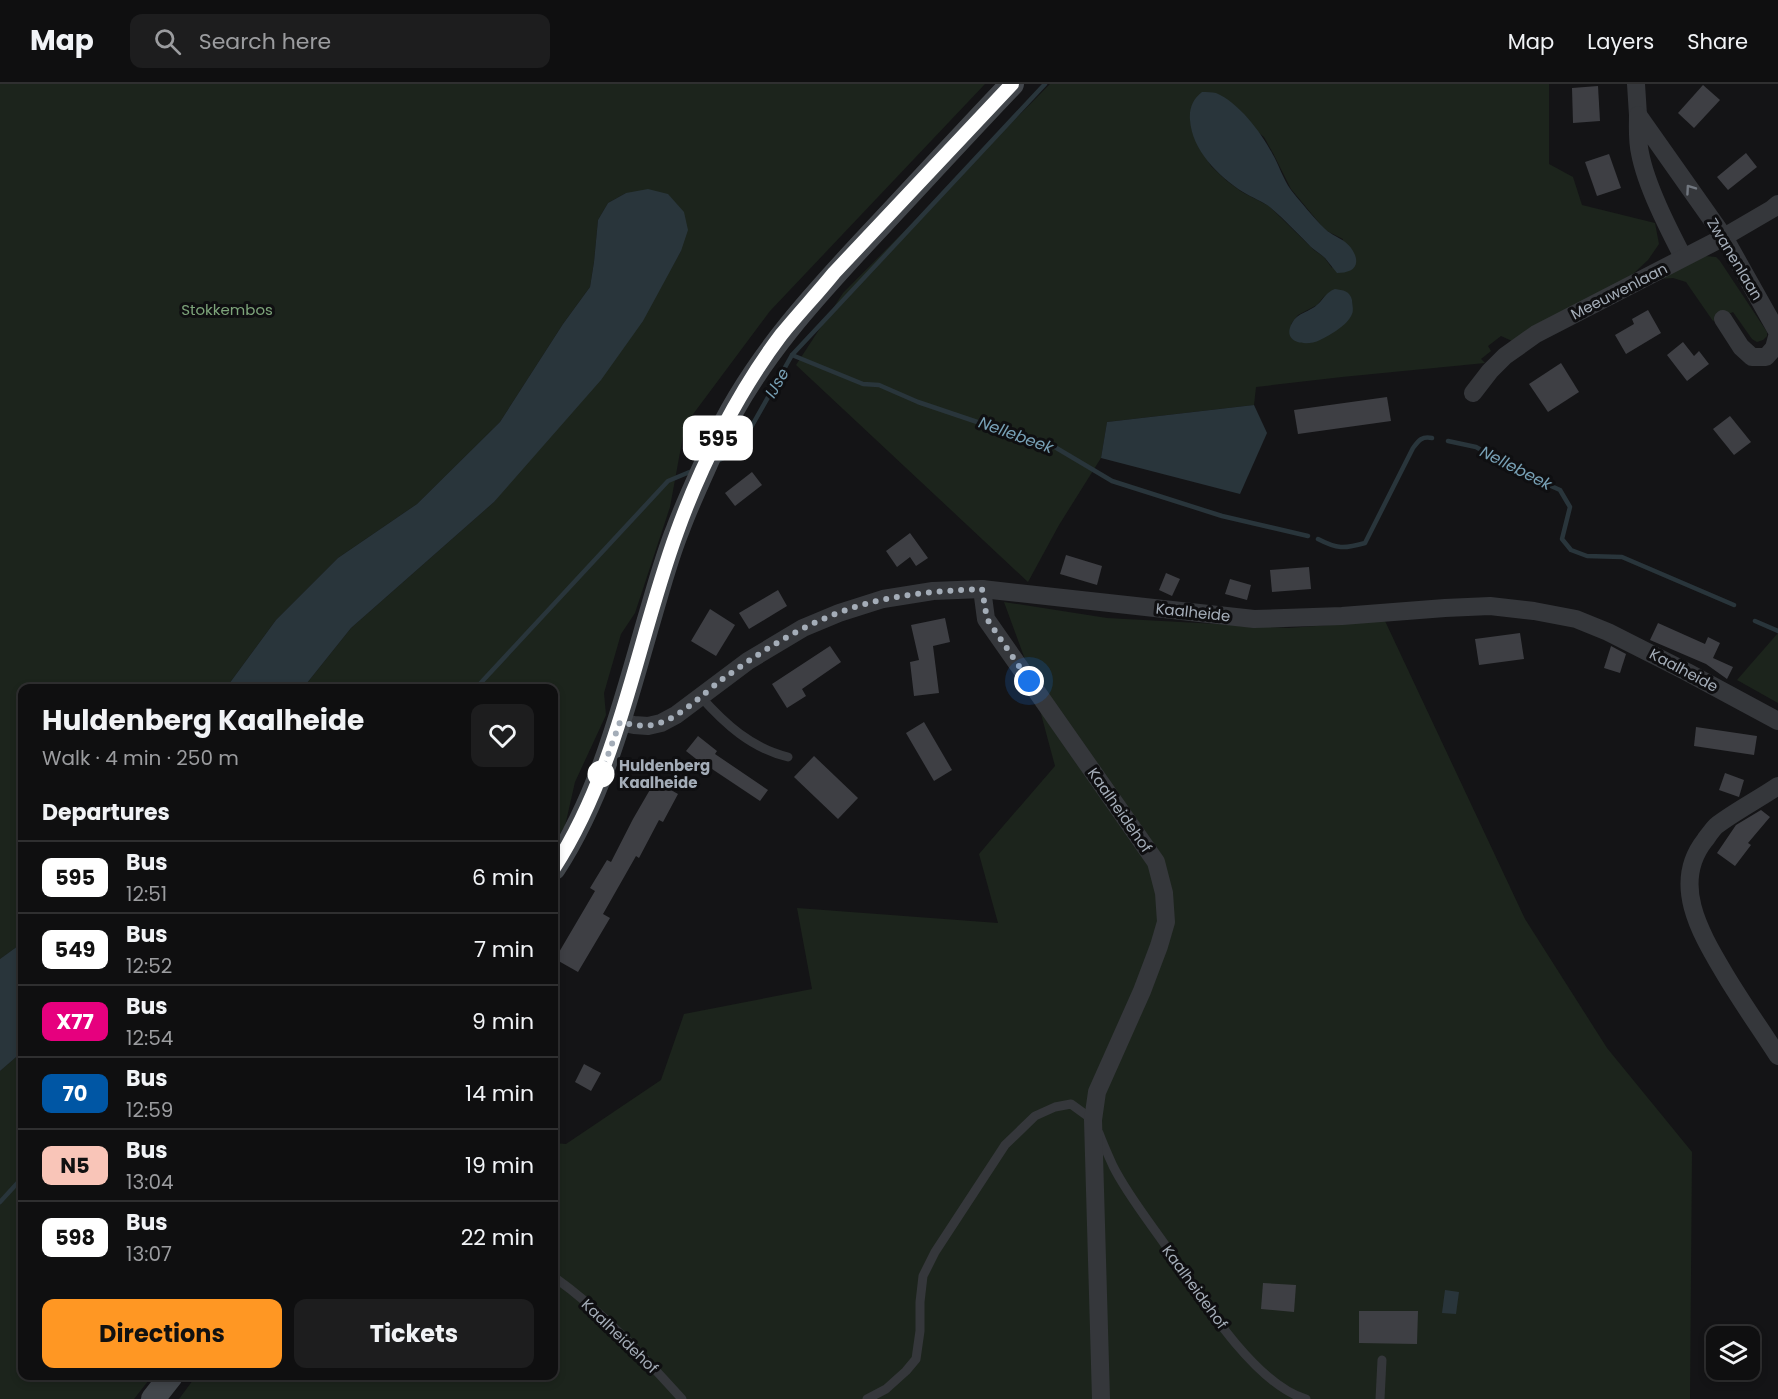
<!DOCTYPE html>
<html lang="en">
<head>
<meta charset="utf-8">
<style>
  :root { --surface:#0f0f10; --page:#1d1d1e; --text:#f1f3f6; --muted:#9b9c9f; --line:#2f2f30; --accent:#ff9723 }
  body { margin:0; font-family:Poppins,sans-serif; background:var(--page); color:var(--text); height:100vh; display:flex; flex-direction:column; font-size:22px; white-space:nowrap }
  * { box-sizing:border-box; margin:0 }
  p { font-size:20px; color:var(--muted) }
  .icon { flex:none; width:33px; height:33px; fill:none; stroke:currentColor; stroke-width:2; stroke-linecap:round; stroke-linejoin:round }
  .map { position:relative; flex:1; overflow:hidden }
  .details { position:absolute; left:18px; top:600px; width:540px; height:696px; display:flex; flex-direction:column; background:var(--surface); border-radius:12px; box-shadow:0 3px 9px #0003,0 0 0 2px var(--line) }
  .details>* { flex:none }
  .badge { padding:0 12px; border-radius:9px; font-size:21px; line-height:39px }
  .buttons { position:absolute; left:1706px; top:1242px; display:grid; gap:12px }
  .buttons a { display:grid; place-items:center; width:54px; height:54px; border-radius:12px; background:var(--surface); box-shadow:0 3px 9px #0003,0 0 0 2px var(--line); font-size:30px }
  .you { position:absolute; width:30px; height:30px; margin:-15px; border:4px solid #fff; border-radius:50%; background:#1a73e8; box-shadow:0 0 0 9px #1a73e833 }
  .map>.badge { position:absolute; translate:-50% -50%; box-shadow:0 0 0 3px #fff }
  h2 { padding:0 24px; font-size:22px; line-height:54px }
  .round { display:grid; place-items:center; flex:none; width:63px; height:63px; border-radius:12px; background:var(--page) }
  .head { display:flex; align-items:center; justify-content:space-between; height:102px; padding:0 24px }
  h1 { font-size:28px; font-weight:700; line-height:45px }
  .action { display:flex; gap:12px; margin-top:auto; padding:12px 24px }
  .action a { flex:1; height:69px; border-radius:12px; background:var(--accent); color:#111; font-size:24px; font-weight:700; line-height:69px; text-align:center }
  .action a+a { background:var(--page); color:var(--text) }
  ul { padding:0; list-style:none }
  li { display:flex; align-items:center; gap:18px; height:72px; padding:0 24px; border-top:2px solid var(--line) }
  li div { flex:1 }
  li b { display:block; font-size:22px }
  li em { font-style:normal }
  li .badge { min-width:66px; font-weight:700; text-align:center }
  header { display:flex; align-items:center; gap:36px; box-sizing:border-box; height:84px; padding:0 30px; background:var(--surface); border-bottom:2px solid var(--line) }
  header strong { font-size:28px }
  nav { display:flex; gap:33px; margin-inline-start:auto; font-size:21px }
  .search { width:420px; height:54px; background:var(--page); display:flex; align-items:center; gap:15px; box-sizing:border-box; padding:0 21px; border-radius:12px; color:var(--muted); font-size:22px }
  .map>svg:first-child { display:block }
  .green { fill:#1c241c; fill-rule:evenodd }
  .water { fill:#29353b }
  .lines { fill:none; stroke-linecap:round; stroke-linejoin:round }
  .stream { stroke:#29353b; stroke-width:4.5 }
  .building { fill:#3e3f44 }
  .lane { stroke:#35373b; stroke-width:9 }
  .street { stroke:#35373b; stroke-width:18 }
  .secondary { stroke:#42464b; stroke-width:24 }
  .oneway { stroke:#727880 }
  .line-casing { stroke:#fff; stroke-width:14 }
  .line { stroke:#fff; stroke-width:9 }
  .walk { stroke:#a4adb8; stroke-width:6; stroke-dasharray:0 10.8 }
  .stop-dot { fill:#fff; stroke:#fff; stroke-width:3 }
  .labels { text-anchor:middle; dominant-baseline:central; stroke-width:6; stroke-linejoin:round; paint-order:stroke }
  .street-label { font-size:15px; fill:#a4adb8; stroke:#0f0f11 }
  .park-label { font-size:15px; fill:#7da47a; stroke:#0f0f11 }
  .stop-label { font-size:15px; font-weight:bold; fill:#a4adb8; stroke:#0f0f11; text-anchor:start }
  .water-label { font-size:16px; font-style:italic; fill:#78a1b6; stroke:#0f0f11 }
</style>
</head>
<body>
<header>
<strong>Map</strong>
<div class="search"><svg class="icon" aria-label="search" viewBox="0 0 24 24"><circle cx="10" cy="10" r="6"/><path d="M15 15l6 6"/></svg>Search here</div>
<nav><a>Map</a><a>Layers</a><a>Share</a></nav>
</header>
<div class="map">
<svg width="1778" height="1315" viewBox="0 0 1778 1315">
  <rect width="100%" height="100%" fill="#141416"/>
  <g class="green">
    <path d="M 0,0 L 985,0 L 770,227 L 685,341 L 670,423 L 635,529 L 621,550 L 604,609 L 606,631 L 575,698 L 565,742 L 554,758 L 554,604 L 303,604 L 351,544 L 494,418 L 670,186 L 681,167 L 626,109 L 608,119 L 598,136 L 594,178 L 590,203 L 563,240 L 500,338 L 417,420 L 338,474 L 276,536 L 226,604 L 22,604 L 22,859 L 0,875 Z"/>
    <path d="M 1050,0 L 1549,0 L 1549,80 L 1573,93 L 1582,121 L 1655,139 L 1659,160 L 1648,176 L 1631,192 L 1512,257 L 1501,252 L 1488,262 L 1491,267 L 1481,275 L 1485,279 L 1342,293 L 1256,303 L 1254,321 L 1107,338 L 1101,374 L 1059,441 L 1028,498 L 796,281 L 843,209 ZM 1258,48 L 1264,53 L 1274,71 L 1291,105 L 1325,146 L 1343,155 L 1332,184 L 1324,173 L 1314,166 L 1269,122 L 1242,108 L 1227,97 L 1211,82 L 1205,72 ZM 1326,210 L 1294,256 L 1291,252 L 1291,240 L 1298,231 L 1317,221 Z"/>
    <path d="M 1705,172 L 1716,173 L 1720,177 L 1767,248 L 1767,252 L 1763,256 L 1757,258 L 1752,255 L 1733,228 L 1713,237 L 1686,198 L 1673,194 L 1660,195 Z"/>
    <path d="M 1004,518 L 1107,534 L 1288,544 L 1385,537 L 1525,835 L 1607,964 L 1692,1068 L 1690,1315 L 179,1315 L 196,1292 L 554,1292 L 554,1059 L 566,1060 L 661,996 L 684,930 L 812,905 L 797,824 L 998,839 L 979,770 L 1055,682 L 1030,589 Z"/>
    <path d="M 1778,549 L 1778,619 L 1737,596 Z"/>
    <path d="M 22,968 L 22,1292 L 152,1292 L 134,1315 L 0,1315 L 0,987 Z"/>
  </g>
  <g class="water">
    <path d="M 1202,8 C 1207,8 1212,8 1216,9 C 1238,18 1261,48 1272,69 C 1279,81 1283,95 1291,106 C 1299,116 1315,135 1324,144 C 1334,154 1349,155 1355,171 C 1360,185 1349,189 1337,189 C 1333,184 1329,179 1325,174 C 1321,170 1315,167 1311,163 C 1298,150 1285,136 1271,124 C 1263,117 1252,114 1243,108 C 1218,92 1192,66 1190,36 C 1189,24 1193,15 1202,8 Z"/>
    <path d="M 648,105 L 668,110 L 684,128 L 688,146 L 681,167 L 643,237 L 601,296 L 494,418 L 351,544 L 303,604 L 226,604 L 276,536 L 338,474 L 417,420 L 500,338 L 563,240 L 590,203 L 594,178 L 598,136 L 608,119 L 626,109 Z"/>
    <path d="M 1335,205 C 1343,206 1350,207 1352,216 C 1352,220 1354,226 1352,230 C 1348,241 1330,251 1320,256 C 1306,263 1281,259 1292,239 C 1298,228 1310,228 1318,220 C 1324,215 1326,208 1335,205 Z"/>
    <path d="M 1254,321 L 1267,349 L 1240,410 L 1101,374 L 1107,338 Z"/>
    <path d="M 22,859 L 22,968 L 0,987 L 0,875 Z"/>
    <path d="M 1445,1206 L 1459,1208 L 1456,1230 L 1442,1229 Z"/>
  </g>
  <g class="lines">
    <g class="stream">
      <path d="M 792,271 L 863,300 L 879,301 L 918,318 L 995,344 L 1048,359 L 1112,397 L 1222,432 L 1308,452"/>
      <path d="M 1448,357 L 1476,363 L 1518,387 L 1560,406 L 1570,423 L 1562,455 L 1571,466 L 1587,472 L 1622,473 L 1734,521"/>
      <path d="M 717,377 L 737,368 L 792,271 L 1045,0"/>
      <path d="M 1318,455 C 1337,465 1344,465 1365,459 L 1413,364 C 1419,356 1422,352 1432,354"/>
      <path d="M 1755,537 L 1778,547"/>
      <path d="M 476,604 L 668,397 L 692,387"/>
      <path d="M 0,1118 L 22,1094"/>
    </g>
  </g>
  <g class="building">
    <path d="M 1703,1 L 1720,16 L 1694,44 L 1678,29 Z"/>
    <path d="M 1598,2 L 1600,37 L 1573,39 L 1572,4 Z"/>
    <path d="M 1746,69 L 1757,83 L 1728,106 L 1717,93 Z"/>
    <path d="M 1609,70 L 1621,104 L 1597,112 L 1585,78 Z"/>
    <path d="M 1648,226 L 1661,249 L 1626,270 L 1615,251 L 1634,240 L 1632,235 Z"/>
    <path d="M 1683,258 L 1694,272 L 1699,267 L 1709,280 L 1687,297 L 1667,271 Z"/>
    <path d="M 1561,279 L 1579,308 L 1548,328 L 1529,300 Z"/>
    <path d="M 1387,313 L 1391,337 L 1298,350 L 1294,326 Z"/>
    <path d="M 1730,332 L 1751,358 L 1734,371 L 1713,345 Z"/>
    <path d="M 752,388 L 762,401 L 735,422 L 725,409 Z"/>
    <path d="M 910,449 L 928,474 L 916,482 L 910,473 L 897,483 L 886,467 Z"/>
    <path d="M 1066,471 L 1102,482 L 1097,501 L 1060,490 Z"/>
    <path d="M 1309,483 L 1311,505 L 1272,508 L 1270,486 Z"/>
    <path d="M 1166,489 L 1180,495 L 1172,512 L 1159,506 Z"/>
    <path d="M 1230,495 L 1251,501 L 1247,516 L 1225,510 Z"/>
    <path d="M 778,506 L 787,522 L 749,545 L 739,529 Z"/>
    <path d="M 710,525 L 735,541 L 716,572 L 691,557 Z"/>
    <path d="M 945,534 L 950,558 L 933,562 L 939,609 L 914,612 L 910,578 L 919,576 L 911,541 Z"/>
    <path d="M 1658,539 L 1705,560 L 1708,553 L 1720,559 L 1713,574 L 1733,583 L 1727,595 L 1706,580 L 1650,556 Z"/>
    <path d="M 1520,549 L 1524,575 L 1479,581 L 1475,555 Z"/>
    <path d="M 830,562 L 841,578 L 802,605 L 806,612 L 787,624 L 772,600 Z"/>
    <path d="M 1611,562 L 1626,570 L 1620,589 L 1604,584 Z"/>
    <path d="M 924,638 L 952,686 L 934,697 L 906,649 Z"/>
    <path d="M 1696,643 L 1757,652 L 1754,671 L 1694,662 Z"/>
    <path d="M 698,652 L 717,667 L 715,670 L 768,706 L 760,717 L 706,681 L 705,682 L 686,667 Z"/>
    <path d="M 814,672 L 858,714 L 838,735 L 794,693 Z"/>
    <path d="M 1725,689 L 1744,696 L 1739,713 L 1719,706 Z"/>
    <path d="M 655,697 L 678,710 L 663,738 L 659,736 L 639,774 L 636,772 L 603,830 L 610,834 L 578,888 L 555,875 L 595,807 L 590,804 L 607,776 L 611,778 L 633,735 Z"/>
    <path d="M 1761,726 L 1770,733 L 1748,759 L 1751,761 L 1735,782 L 1717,769 L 1736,741 Z"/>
    <path d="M 584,980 L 601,989 L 591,1007 L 575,998 Z"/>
    <path d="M 1263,1199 L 1296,1201 L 1294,1228 L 1261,1225 Z"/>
    <path d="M 1359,1227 L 1418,1227 L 1417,1260 L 1359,1259 Z"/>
  </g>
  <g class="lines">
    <g class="lane">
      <path d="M 700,612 C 725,640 751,664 788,673"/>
      <path d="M 1099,1049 C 1103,1060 1108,1071 1113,1082 C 1127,1110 1148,1136 1166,1162 C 1196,1206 1253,1300 1306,1315"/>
      <path d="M 554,1193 C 602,1227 643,1272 682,1315"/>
      <path d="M 867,1315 L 886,1305 L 906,1287 L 916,1275 L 920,1247 L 920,1218 L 923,1192 L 935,1168 L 1005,1061 L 1035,1032 L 1055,1023 L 1071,1020 L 1093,1036"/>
      <path d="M 1380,1315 L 1382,1276"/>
    </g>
    <g class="street">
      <path d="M 1636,0 L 1638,31"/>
      <path d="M 1683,173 C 1668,144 1646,101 1640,69 C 1637,56 1638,43 1638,31 L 1724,153 L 1778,249 L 1774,264 L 1766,273 L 1752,273 L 1741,263 L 1723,235"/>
      <path d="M 1473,309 L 1490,287 L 1505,272 L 1536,250 L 1724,153 L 1772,125 L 1778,120"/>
      <path d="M 982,505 L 986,535 L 1156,778 L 1164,809 L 1166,838 L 1159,862 L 1142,907 L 1097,1008 L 1093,1036 L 1101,1315"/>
      <path d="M 620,638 L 634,641 L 648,642 L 661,639 L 676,631 L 748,577 L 803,544 L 839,529 L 883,515 L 933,507 L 982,505 L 1254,535 L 1342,532 L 1445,524 L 1490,522 L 1534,527 L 1576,535 L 1608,548 L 1687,588 L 1778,637"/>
      <path d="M 1778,702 C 1759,715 1734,728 1716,742 C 1712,746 1708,752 1705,756 C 1671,799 1700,848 1723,887 C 1740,916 1760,944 1778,972"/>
    </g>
    <g class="secondary">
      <path d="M 554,784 C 604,707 625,617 651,529 C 659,502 667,472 678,445 C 688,418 701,391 713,364 C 752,277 817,208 882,139 C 925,93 968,46 1012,0"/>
      <path d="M 153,1315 L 171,1292"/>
    </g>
  </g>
  <defs><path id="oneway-chevron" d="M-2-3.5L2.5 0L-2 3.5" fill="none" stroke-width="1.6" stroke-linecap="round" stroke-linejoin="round" transform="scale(1.5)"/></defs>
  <use class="oneway" href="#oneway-chevron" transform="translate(1690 105) rotate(-125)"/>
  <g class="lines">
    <defs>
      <path id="line" d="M 554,784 C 620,682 636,560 677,448 C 701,381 738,308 781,251 C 798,230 817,210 834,189 L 1012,0"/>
    </defs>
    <use href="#line" class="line-casing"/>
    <use href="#line" class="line"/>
    <path class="walk" d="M 601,690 L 620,638 C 633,641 646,644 660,639 C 681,632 702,611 720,597 C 756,571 795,545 838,529 C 885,511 932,507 982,505 L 987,535 L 1029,597"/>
  </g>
  <circle class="stop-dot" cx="601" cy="690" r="12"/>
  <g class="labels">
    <g class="street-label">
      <text transform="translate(1735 175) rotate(59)">Zwanenlaan</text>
      <text transform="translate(1619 207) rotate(-27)">Meeuwenlaan</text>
      <text transform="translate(1193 528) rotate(6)">Kaalheide</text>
      <text transform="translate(1684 586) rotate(28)">Kaalheide</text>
      <text transform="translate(1120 726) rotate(55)">Kaalheidehof</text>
      <text transform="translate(1195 1203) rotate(54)">Kaalheidehof</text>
      <text transform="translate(620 1252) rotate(44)">Kaalheidehof</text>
    </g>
    <g class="park-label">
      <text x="227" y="225">Stokkembos</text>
    </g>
    <g class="stop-label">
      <text x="619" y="681">Huldenberg<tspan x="619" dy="17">Kaalheide</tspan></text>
    </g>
    <g class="water-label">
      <text transform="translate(777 299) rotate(-60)">IJse</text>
      <text transform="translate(1016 351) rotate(20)">Nellebeek</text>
      <text transform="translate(1516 384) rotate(27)">Nellebeek</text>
    </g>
  </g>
</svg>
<div class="buttons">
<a><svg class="icon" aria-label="layers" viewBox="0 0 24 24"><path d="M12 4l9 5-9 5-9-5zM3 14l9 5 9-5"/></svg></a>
</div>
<div class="you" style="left:1029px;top:597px"></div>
<b class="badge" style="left:718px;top:354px;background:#fff;color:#111">595</b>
<section class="details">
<div class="head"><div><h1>Huldenberg Kaalheide</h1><p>Walk · 4 min · 250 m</p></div><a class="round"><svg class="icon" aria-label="heart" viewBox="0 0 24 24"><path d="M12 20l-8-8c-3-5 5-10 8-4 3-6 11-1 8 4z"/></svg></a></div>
<h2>Departures</h2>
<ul>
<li><span class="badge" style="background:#fff;color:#111">595</span><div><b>Bus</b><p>12:51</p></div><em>6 min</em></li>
<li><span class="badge" style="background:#fff;color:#111">549</span><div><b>Bus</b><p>12:52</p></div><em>7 min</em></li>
<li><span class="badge" style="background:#e6007e;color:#fff">X77</span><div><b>Bus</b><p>12:54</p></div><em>9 min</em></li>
<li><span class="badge" style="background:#0056a4;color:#fff">70</span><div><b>Bus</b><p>12:59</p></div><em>14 min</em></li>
<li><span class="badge" style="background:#f9c5b8;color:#111">N5</span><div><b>Bus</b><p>13:04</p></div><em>19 min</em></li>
<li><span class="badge" style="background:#fff;color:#111">598</span><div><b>Bus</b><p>13:07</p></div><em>22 min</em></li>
</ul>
<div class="action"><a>Directions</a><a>Tickets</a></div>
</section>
</div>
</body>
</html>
